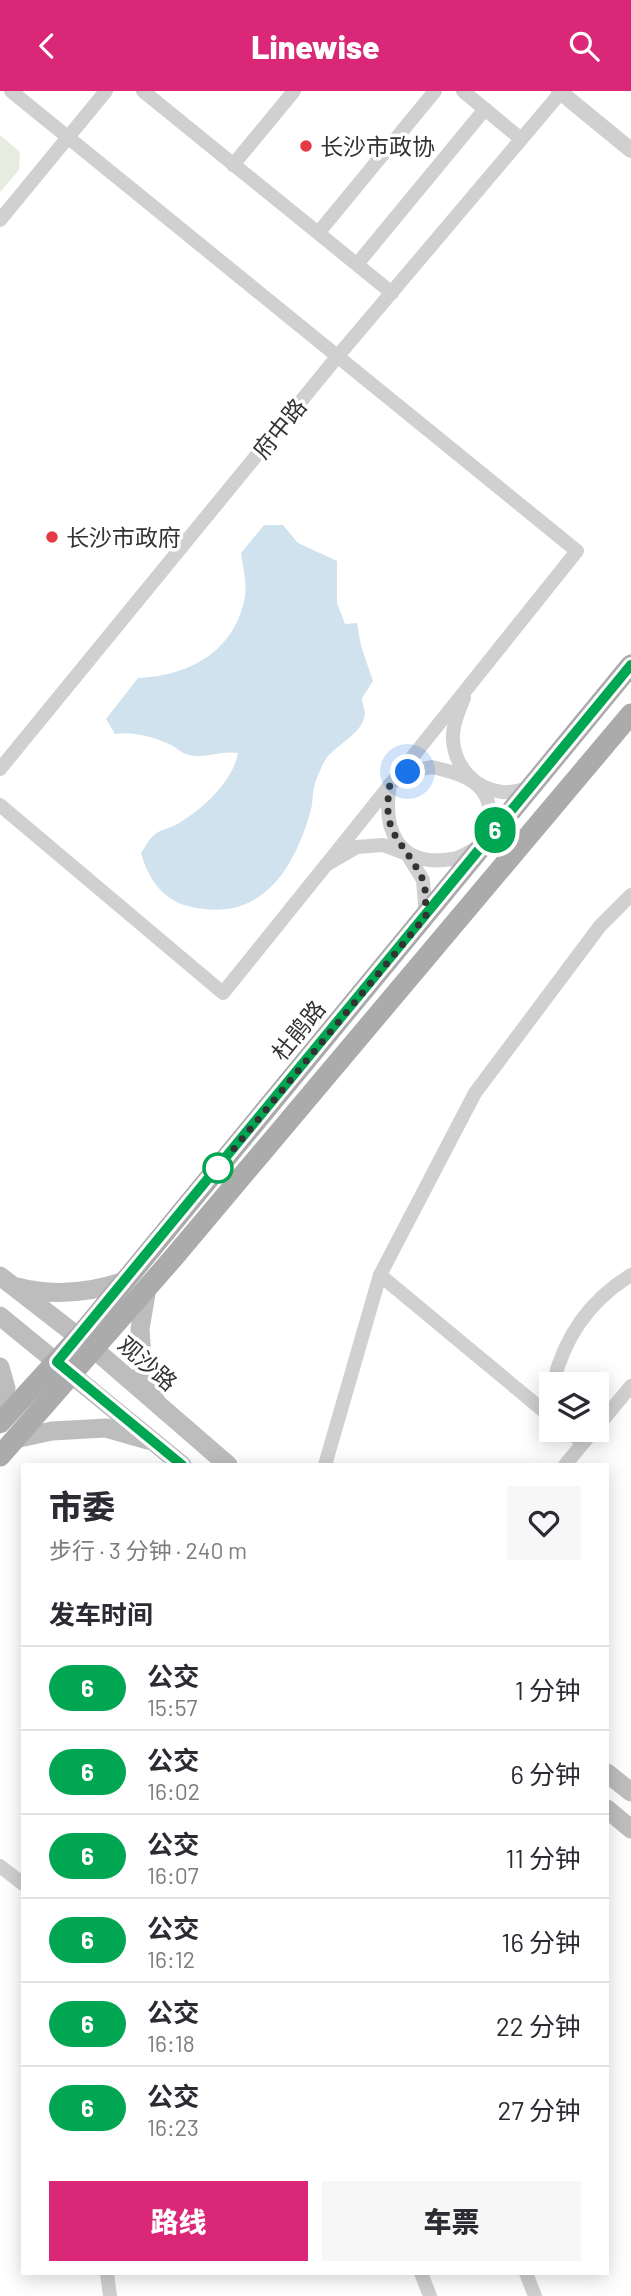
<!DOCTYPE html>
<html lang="zh">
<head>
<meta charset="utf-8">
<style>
  :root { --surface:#fff; --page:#f7f7f7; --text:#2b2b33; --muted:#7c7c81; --line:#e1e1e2; --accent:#db2777 }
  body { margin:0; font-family:Barlow,"Noto Sans SC",sans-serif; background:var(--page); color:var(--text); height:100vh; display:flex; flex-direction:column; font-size:26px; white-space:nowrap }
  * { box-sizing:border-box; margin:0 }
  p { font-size:23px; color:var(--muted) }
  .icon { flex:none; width:38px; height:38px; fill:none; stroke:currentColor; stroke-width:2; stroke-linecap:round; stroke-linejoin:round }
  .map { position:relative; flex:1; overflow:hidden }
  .sheet { position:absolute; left:21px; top:1372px; width:588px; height:812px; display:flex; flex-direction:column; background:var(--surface); border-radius:0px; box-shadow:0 4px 18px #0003 }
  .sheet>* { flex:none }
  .badge { padding:0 14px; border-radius:23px; font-size:24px; line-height:46px }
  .fabs { position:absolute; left:539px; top:1281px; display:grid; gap:14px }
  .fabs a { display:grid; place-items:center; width:70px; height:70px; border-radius:0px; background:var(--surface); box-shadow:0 4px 18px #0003; font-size:35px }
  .you { position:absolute; width:35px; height:35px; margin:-18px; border:5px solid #fff; border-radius:50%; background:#1a73e8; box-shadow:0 0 0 10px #1a73e833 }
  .map>.badge { position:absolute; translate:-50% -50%; box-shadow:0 0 0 4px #fff }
  h2 { padding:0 28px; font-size:26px; line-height:63px }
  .round { display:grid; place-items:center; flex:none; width:74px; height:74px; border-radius:0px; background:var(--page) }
  .headline { display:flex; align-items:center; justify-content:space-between; height:119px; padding:0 28px }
  h1 { font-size:33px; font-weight:800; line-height:52px }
  .primary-button { display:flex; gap:14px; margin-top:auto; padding:14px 28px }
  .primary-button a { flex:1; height:80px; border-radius:0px; background:var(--accent); color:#fff; font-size:28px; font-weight:800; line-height:80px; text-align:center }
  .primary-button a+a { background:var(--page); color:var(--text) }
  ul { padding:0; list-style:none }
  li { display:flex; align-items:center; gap:21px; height:84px; padding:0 28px; border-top:2px solid var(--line) }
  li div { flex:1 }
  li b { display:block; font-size:26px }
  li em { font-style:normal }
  li .badge { min-width:77px; font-weight:700; text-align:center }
  header { display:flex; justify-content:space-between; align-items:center; height:91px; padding:0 28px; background:var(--accent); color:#fff; font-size:32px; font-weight:800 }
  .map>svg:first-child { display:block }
  .green { fill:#e6ecdf }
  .water { fill:#cfe2ee }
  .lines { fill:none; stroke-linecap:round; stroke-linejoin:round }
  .minor { stroke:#d0d0d0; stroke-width:14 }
  .tertiary { stroke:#d0d0d0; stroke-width:16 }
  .secondary { stroke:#bdbdbd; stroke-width:19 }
  .primary { stroke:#ababab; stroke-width:21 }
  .line-casing { stroke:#fff; stroke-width:16 }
  .line { stroke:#00a651; stroke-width:10 }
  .walk { stroke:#333; stroke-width:7; stroke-dasharray:0 12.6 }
  .poi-dot { fill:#e63946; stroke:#fff; stroke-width:2.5 }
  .stop-dot { fill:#fff; stroke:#00a651; stroke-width:3.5 }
  .labels { text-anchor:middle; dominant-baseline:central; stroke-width:7; stroke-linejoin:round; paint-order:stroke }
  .poi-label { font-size:23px; fill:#333; stroke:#fff; text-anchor:start }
  .street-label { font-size:23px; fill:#333; stroke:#fff }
</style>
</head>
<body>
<header><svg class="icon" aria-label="back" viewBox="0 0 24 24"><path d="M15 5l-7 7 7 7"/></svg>Linewise<svg class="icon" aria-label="search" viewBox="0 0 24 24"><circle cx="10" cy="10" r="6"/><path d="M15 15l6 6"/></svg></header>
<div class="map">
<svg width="631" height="2205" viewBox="0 0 631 2205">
  <rect width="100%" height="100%" fill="#fff"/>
  <path class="green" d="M 0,44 L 20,61 L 19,79 L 0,101 Z"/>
  <path class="water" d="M 264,434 L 283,434 L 298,452 L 337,470 L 337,512 L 345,533 L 357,532 L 361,555 L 373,590 L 362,607 C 362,612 365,619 365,623 C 362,645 333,654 324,671 C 320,679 316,688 314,696 C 312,705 313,714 310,722 C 293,781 260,831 192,816 C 164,811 148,788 141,762 C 145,756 149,748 154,744 C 161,738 171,737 179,732 C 203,718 233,690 238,662 C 221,659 205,668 189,664 C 182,663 176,656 169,653 C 154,646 132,640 115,643 L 106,628 L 138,587 C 189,585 236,560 245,505 C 247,492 243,476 241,462 Z"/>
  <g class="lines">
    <g class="minor">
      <path d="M 11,0 L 577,460 L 326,774"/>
      <path d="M 143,0 L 392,202"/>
      <path d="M 463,0 L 521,48"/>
      <path d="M 233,74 L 294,0"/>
      <path d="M 0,129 L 106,0"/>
      <path d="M 319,141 L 435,0"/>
      <path d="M 358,172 L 485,18"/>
      <path d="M 464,607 C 459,619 452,635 453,649 C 455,676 475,698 502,701 C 510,702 521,699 529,697"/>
      <path d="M 432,676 C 454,681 485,688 489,716 C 490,726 483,744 481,755 C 472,759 461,767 452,768 C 398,777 382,739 390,693 L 408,681 Z"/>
      <path d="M 0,678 L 337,266 L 562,0"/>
      <path d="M 0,714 L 223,902 L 326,774 L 357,756 L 383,754 L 407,763 L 423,789 L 426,825"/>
      <path d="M 380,1184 L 551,1326"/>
      <path d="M 553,1293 C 564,1247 590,1209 631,1184"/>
      <path d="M 597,1336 L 631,1295"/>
      <path d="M 567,1339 L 583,1352"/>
      <path d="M 325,1374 L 380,1184 L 475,1002 L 600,835 L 631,804"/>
      <path d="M 565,1374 L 594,1339"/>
      <path d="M 0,1775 L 23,1793"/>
      <path d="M 107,2182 L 110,2205"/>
      <path d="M 421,2182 L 430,2205"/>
      <path d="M 526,2182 L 535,2205"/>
    </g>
    <path class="tertiary" d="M 559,0 L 631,59"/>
    <g class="secondary">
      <path d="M 0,1185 L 94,1258 L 228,1374"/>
      <path d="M 17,1196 C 54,1206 89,1202 125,1190"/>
      <path d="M 147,1197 L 140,1238 L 143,1282 L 155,1307"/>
      <path d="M 0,1225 L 182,1374"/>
      <path d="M 0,1276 L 6,1297 L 0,1323"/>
      <path d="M 15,1348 L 52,1340 L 106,1337 L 148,1349"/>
      <path d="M 607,1682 L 631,1701"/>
      <path d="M 607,1718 L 631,1738"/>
    </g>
    <g class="primary">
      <path d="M 0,1332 L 83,1241 L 631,574"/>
      <path d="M 0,1365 L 174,1166 L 631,623"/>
    </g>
  </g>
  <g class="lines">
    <defs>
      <path id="line" d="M 182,1374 L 57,1271 L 631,574"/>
    </defs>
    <use href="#line" class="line-casing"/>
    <use href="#line" class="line"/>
    <path class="walk" d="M 218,1077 L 426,825 C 425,813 427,797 422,787 C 402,746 381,746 390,693 L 408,681"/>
  </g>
  <g class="poi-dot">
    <circle cx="306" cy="55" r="7"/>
    <circle cx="52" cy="446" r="7"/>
  </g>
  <circle class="stop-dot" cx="218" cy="1077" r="14"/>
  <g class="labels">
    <g class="poi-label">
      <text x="320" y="55">长沙市政协</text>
      <text x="66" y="446">长沙市政府</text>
    </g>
    <g class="street-label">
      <text transform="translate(279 337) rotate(-51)">府中路</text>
      <text transform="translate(298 939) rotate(-51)">杜鹃路</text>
      <text transform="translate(148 1272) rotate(41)">观沙路</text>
    </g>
  </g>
</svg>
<div class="fabs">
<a><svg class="icon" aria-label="layers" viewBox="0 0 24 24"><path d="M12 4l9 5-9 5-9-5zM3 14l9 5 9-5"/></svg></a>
</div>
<div class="you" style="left:408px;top:681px"></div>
<b class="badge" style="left:495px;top:739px;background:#00a651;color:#fff">6</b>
<section class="sheet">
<div class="headline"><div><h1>市委</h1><p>步行 · 3 分钟 · 240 m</p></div><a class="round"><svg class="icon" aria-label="heart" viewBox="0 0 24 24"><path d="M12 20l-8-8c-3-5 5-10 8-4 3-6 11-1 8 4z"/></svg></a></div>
<h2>发车时间</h2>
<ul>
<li><span class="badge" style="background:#00a651;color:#fff">6</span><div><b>公交</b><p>15:57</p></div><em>1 分钟</em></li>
<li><span class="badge" style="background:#00a651;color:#fff">6</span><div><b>公交</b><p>16:02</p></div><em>6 分钟</em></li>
<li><span class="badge" style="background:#00a651;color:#fff">6</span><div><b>公交</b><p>16:07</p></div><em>11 分钟</em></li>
<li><span class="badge" style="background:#00a651;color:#fff">6</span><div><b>公交</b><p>16:12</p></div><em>16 分钟</em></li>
<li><span class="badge" style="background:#00a651;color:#fff">6</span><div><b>公交</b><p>16:18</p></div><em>22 分钟</em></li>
<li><span class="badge" style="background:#00a651;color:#fff">6</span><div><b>公交</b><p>16:23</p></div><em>27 分钟</em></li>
</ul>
<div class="primary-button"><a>路线</a><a>车票</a></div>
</section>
</div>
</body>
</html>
